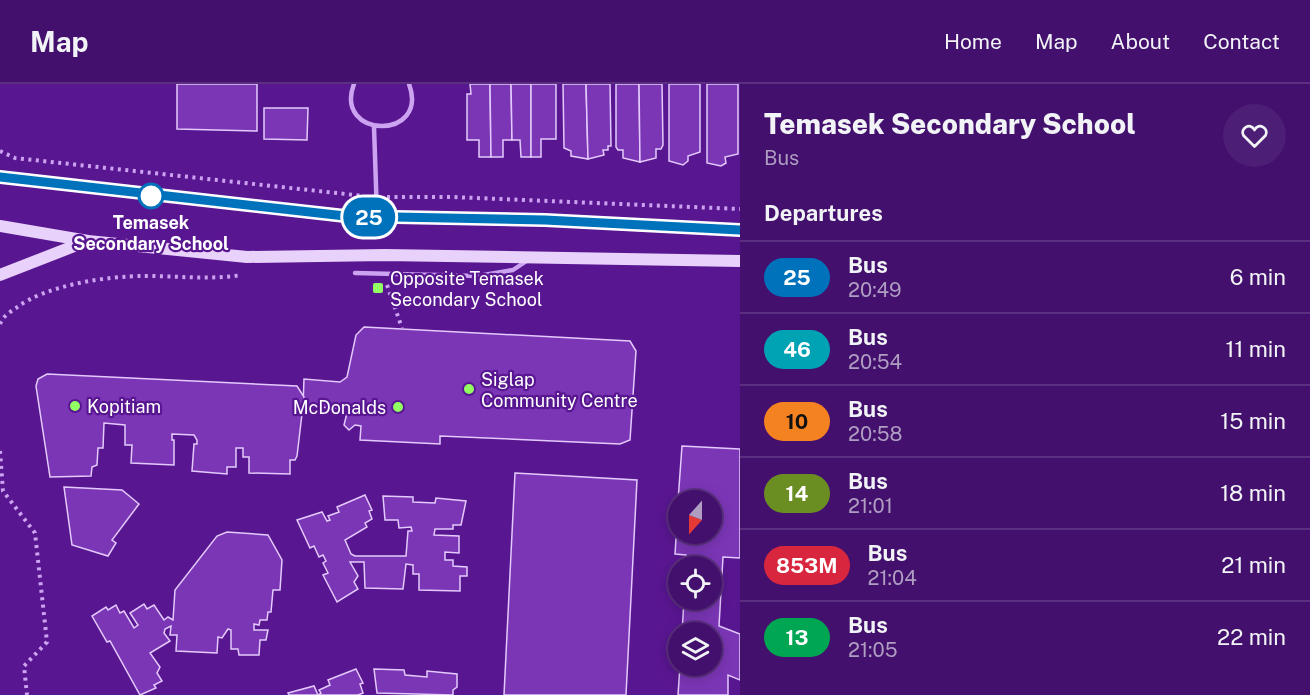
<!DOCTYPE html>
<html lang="en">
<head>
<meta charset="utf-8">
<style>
  :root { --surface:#43106d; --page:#4d1e75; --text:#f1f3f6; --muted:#af9dc2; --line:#5b3080 }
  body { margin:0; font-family:"Public Sans",sans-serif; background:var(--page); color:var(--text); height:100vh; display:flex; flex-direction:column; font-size:22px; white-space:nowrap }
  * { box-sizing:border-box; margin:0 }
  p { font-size:20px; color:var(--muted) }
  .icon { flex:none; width:33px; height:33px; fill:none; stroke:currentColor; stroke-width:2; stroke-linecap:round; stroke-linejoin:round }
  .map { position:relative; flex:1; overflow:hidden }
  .side { display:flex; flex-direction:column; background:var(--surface); width:570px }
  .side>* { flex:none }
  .badge { padding:0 12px; border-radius:20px; font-size:21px; line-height:39px }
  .needle { width:39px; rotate:201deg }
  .buttons { position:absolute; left:668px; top:406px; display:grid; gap:12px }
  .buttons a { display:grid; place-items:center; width:54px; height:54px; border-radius:50%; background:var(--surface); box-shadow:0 3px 15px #0003,0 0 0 2px var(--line); font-size:30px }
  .map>.badge { position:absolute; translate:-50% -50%; box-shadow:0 0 0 3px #fff }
  h2 { padding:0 24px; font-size:22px; line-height:54px }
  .round { display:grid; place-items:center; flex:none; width:63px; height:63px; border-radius:32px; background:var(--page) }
  .overview { display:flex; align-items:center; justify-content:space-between; height:102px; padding:0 24px }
  h1 { font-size:28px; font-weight:800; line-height:45px }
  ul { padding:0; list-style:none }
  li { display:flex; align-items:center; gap:18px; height:72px; padding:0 24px; border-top:2px solid var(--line) }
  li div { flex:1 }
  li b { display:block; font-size:22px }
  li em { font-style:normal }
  li .badge { min-width:66px; font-weight:700; text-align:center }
  header { display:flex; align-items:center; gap:36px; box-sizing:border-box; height:84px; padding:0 30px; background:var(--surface); border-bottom:2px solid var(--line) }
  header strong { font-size:28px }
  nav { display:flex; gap:33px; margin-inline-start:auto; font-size:21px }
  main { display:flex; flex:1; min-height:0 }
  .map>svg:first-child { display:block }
  .building { fill:#7b36b6; stroke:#e4cafc; stroke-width:1.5 }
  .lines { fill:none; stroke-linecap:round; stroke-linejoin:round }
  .path { stroke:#cca3f1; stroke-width:4; stroke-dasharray:3 4.5; stroke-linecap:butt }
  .lane { stroke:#cca3f1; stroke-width:4.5 }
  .secondary { stroke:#e8d1fb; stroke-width:12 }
  .line-casing { stroke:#fff; stroke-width:14 }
  .line { stroke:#0072bc; stroke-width:9 }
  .stop-dot { fill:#fff; stroke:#0072bc; stroke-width:3 }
  .poi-dot { fill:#92ff63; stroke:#591691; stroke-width:2 }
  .labels { text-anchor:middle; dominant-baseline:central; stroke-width:4.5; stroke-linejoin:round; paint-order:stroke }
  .stop-label { font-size:18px; font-weight:bold; fill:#fff; stroke:#591691 }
  .poi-label { font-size:18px; fill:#fff; stroke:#591691; text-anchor:start }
</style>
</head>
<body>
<header>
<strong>Map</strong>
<nav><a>Home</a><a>Map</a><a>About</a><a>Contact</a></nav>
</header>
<main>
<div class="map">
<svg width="740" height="611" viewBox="0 0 740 611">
  <rect width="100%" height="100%" fill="#591691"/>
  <g class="building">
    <path d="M 177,0 L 257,0 L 257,47 L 177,45 Z"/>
    <path d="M 470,0 L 490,0 L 491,73 L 479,73 L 479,56 L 467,56 L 467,10 L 471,10 Z"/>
    <path d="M 490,0 L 511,0 L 512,56 L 503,56 L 503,73 L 491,73 Z"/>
    <path d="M 511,0 L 531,0 L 531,73 L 521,73 L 520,56 L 512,56 Z"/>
    <path d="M 531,0 L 556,0 L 556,55 L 541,55 L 541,73 L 531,73 Z"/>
    <path d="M 563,0 L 586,0 L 588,75 L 571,72 L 571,67 L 564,64 Z"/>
    <path d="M 586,0 L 610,0 L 611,62 L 608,62 L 608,66 L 603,66 L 604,71 L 588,75 Z"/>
    <path d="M 616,0 L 639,0 L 640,78 L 623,74 L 623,66 L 618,66 L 616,63 Z"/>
    <path d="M 639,0 L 662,0 L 663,61 L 661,65 L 656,65 L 656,74 L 640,78 Z"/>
    <path d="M 669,0 L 700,0 L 700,68 L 688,72 L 688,77 L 683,81 L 669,77 Z"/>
    <path d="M 707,0 L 738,0 L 738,70 L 725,73 L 726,79 L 721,82 L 707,79 Z"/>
    <path d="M 264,24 L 308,24 L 307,56 L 264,55 Z"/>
    <path d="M 364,243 L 630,257 L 636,267 L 630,356 L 620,360 L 440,352 L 440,360 L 360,356 L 361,342 L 355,341 L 349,346 L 344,341 L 348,325 L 303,322 L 304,295 L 340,298 L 347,293 L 356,251 Z"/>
    <path d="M 47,290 L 297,302 L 304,313 L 297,372 L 295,376 L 290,376 L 290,390 L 249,389 L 249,373 L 243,373 L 243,364 L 236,364 L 236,383 L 227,383 L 227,390 L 192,387 L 194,360 L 197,360 L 197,356 L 194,351 L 172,350 L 172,356 L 174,356 L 174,381 L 131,379 L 132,361 L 125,361 L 125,341 L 104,339 L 103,364 L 98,364 L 97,381 L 92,383 L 91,392 L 50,393 L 36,302 L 38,295 Z"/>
    <path d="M 682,362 L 740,365 L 740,474 L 723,473 L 719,542 L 740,550 L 740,596 L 728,591 L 728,611 L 678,611 L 680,582 L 711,582 L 711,549 L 682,549 L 684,516 L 711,516 L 711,483 L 686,483 L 686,471 L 675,470 L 678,424 L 678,450 L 711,450 L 711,417 L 678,417 Z"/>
    <path d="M 515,389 L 637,396 L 626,611 L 504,611 Z"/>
    <path d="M 64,403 L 122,406 L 139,420 L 112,456 L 116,459 L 108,472 L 72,461 Z"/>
    <path d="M 365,411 L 372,426 L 369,427 L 372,435 L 365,439 L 367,443 L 345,456 L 351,470 L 355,472 L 406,472 L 408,447 L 412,447 L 411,443 L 399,444 L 398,436 L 385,436 L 383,412 L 413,413 L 413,418 L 435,419 L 436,414 L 466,417 L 461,441 L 453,441 L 453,445 L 435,445 L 434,451 L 459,452 L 459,469 L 445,468 L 445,476 L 453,476 L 453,482 L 467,483 L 467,492 L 460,492 L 460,507 L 419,506 L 419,490 L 413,490 L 413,481 L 406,480 L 403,505 L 365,504 L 364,478 L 350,478 L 358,492 L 354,498 L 358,505 L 337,518 L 323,491 L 328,489 L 323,479 L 326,477 L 323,471 L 319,473 L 314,462 L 310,464 L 297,436 L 322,428 L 327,437 L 330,436 L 328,432 L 339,428 L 337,423 Z"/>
    <path d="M 227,448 L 268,451 L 282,476 L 280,506 L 273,506 L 271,528 L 268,528 L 267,536 L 260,536 L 259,541 L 254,540 L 254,546 L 268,546 L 266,556 L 260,556 L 259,571 L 239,571 L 238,565 L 231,565 L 231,546 L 228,545 L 222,554 L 218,553 L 217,569 L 176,567 L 177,551 L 170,551 L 171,542 L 165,545 L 164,549 L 170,557 L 150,569 L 160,583 L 157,589 L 162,597 L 154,601 L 156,604 L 140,611 L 110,557 L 107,558 L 92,532 L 106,523 L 108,526 L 116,521 L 120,529 L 124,527 L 134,544 L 138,541 L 130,529 L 144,520 L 147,525 L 154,521 L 164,536 L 168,533 L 173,536 L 175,506 L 217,452 Z"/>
    <path d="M 356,585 L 363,599 L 360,600 L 363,609 L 358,611 L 289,611 L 288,609 L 314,602 L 318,611 L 321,609 L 319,606 L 330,601 L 328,596 Z"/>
    <path d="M 374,585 L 404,586 L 405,591 L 427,593 L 427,587 L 457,590 L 457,603 L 453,606 L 453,611 L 377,609 Z"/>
  </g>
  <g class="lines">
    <g class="path">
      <path d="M 0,67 L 15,74 L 364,112"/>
      <path d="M 387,113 L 452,113 L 740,125"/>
      <path d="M 387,201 L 402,244"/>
      <path d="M 0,240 C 3,232 10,228 16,224 C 46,201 107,192 145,192 C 178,192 209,196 242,191"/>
      <path d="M 0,367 L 3,407 L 35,449 L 47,558 L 24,582 L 27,611"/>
    </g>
    <g class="lane">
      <path d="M 354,0 C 333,55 430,57 409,0"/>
      <path d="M 374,43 L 377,131"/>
      <path d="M 355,189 L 478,192 L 513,186 L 528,176"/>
    </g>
    <g class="secondary">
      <path d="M 0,93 L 345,132 L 545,136 L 740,146"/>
      <path d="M 0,142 L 88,157 L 247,173 L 385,171 L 740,177"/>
      <path d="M 0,191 L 87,157"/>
    </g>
  </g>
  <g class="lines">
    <defs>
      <path id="line" d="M 0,93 L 345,132 L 545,136 L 740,146"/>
    </defs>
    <use href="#line" class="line-casing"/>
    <use href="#line" class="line"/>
  </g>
  <circle class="stop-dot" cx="151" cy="112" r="12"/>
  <g class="poi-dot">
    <rect x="372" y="198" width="12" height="12" rx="3"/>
    <circle cx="469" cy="305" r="6"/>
    <circle cx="75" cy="322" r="6"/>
    <circle cx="398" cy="323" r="6"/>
  </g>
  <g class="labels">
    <g class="stop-label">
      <text x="151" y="138">Temasek<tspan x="151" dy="21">Secondary School</tspan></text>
    </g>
    <g class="poi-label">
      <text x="390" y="194">Opposite Temasek<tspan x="390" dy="21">Secondary School</tspan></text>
      <text x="481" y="295">Siglap<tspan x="481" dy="21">Community Centre</tspan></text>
      <text x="87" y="322">Kopitiam</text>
      <text x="386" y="323" text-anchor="end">McDonalds</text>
    </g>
  </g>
</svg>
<div class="buttons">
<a><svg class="needle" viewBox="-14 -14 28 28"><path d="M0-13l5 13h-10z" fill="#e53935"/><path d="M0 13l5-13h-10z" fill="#af9dc2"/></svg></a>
<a><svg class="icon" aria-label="locate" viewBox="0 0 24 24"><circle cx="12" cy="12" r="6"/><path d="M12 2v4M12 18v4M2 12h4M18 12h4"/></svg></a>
<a><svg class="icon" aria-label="layers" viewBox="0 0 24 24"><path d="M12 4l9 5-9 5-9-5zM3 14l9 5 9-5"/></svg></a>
</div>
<b class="badge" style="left:369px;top:133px;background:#0072bc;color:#fff">25</b>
</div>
<section class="side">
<div class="overview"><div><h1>Temasek Secondary School</h1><p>Bus</p></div><a class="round"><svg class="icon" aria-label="heart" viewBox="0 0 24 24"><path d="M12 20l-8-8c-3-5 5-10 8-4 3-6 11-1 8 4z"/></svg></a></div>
<h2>Departures</h2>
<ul>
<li><span class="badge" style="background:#0072bc;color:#fff">25</span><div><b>Bus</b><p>20:49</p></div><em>6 min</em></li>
<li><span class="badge" style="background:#00a3b4;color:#fff">46</span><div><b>Bus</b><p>20:54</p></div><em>11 min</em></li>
<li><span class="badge" style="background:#f58220;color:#111">10</span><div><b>Bus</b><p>20:58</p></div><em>15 min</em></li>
<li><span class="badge" style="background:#6b8e23;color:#fff">14</span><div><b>Bus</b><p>21:01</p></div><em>18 min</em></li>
<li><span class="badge" style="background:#d7263d;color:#fff">853M</span><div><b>Bus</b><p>21:04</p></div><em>21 min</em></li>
<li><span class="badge" style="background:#00a651;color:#fff">13</span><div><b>Bus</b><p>21:05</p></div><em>22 min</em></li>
</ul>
</section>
</main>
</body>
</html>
